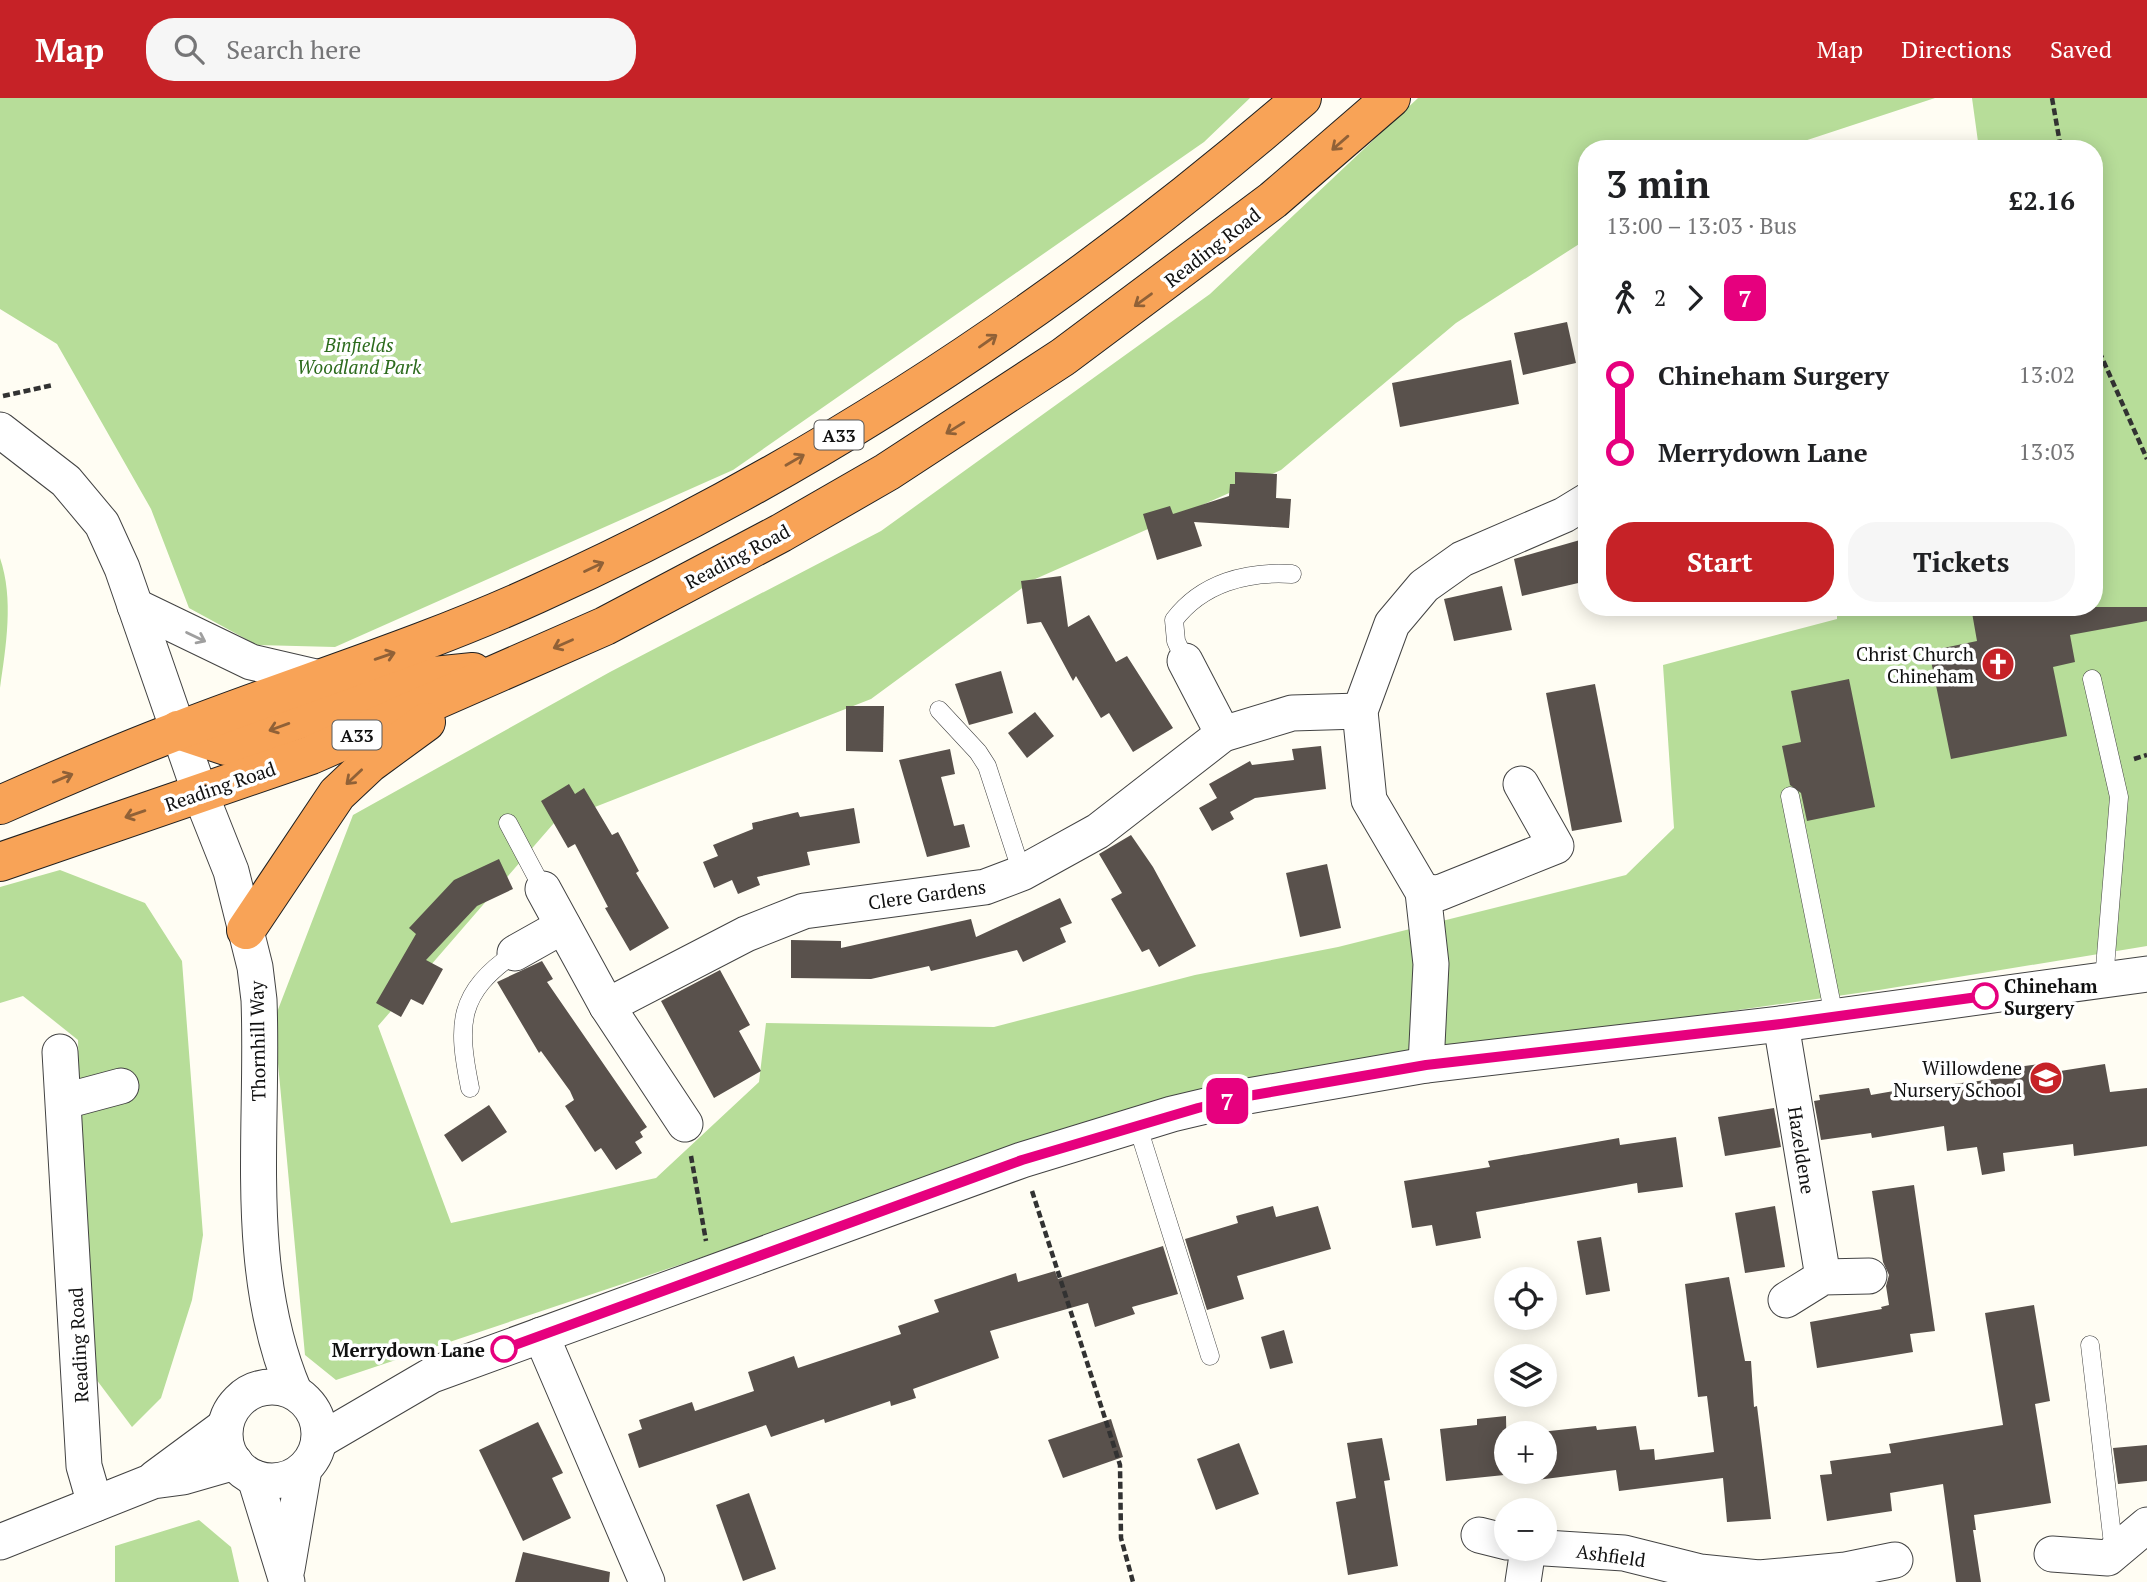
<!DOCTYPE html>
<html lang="en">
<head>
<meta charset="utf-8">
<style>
  :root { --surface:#fff; --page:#f6f6f6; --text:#202124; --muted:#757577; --accent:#c62227 }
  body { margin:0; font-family:"PT Serif",serif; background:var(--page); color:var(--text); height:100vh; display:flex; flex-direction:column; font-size:26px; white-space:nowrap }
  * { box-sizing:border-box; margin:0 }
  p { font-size:23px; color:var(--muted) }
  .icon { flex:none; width:38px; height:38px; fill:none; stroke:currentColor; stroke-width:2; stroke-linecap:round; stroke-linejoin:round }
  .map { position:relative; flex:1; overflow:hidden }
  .panel { position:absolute; left:1578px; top:42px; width:525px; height:476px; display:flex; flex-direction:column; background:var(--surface); border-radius:28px; box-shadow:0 4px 18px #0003 }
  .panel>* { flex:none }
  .badge { padding:0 14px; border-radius:10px; font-size:24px; line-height:46px }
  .fabs { position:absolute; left:1494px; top:1169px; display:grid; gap:14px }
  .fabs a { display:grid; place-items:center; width:63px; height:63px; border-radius:50%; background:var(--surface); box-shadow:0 4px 18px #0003; font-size:35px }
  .map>.badge { position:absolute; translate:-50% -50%; box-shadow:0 0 0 4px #fff }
  .legs { display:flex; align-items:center; gap:10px; height:77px; padding:0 28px; font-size:23px }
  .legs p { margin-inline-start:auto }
  .overview { display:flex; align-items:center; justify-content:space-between; height:119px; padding:0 28px }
  h1 { font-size:38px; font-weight:800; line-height:52px }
  .cta { display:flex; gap:14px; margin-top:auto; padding:14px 28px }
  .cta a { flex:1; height:80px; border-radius:28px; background:var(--accent); color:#fff; font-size:28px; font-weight:800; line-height:80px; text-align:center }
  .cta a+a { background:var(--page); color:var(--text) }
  ul { padding:0 28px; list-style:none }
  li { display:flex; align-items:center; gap:24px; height:77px; font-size:26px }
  li i { display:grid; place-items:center; width:10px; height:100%; margin:0 9px; background:currentColor }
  li i::after { content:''; width:18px; height:18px; margin:-9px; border:5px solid; border-radius:50%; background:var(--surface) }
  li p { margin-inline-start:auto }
  li:first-child i { background:linear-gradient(#0000 50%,currentColor 0) }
  li:last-child i { background:linear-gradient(currentColor 50%,#0000 0) }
  header { display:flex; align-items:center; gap:42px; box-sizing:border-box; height:98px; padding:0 35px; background:var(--accent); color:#fff }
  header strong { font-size:33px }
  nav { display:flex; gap:38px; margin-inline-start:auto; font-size:24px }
  .search { width:490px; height:63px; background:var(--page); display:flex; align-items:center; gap:18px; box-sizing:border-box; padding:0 24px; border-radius:28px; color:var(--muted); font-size:26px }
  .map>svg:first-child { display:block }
  .forest { fill:#b7dd99 }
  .building { fill:#59514c }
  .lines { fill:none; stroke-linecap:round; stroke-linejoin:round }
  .lane-casing { stroke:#434343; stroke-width:19 }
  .street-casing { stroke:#434343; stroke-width:37 }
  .highway-casing { stroke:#212121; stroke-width:40 }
  .path { stroke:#323232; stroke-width:4.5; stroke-dasharray:7 3.5; stroke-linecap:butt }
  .lane { stroke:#fff; stroke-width:18 }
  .street { stroke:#fff; stroke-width:35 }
  .highway { stroke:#f8a357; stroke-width:38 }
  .oneway { stroke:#906137 }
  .oneway2 { stroke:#9f9f9f }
  .line-1-casing { stroke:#fff; stroke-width:16 }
  .line-1 { stroke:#e6007e; stroke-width:10 }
  .stop-1-dot { fill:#fff; stroke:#e6007e; stroke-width:3.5 }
  .labels { text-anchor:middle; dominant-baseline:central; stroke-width:7; stroke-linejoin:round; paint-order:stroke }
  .shield { fill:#fff; stroke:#585858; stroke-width:2 }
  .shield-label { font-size:18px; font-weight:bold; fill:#101010 }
  .street-label { font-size:19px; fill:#101010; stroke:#fff }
  .park-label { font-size:19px; font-style:italic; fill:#2c6b1d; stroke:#fff }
  .poi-label { font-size:19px; fill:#101010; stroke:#fff; text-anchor:end }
  .stop-label { font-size:19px; font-weight:bold; fill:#101010; stroke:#fff; text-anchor:start }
</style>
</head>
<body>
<header>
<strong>Map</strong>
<div class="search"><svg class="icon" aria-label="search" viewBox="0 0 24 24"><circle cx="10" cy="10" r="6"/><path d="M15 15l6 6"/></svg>Search here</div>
<nav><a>Map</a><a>Directions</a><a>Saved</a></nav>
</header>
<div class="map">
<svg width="2147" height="1484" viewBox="0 0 2147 1484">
  <rect width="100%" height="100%" fill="#fffdf3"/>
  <g class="forest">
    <path d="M 0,0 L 1250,0 L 1204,44 L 733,372 L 335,549 L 257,547 L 189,510 L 151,411 L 57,246 L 0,211 Z"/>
    <path d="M 1418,0 L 1935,0 L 1780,51 L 1587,51 L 1587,141 L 1456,225 L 1281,372 L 1033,482 L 871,601 L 554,725 L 378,928 L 451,1125 L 656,1080 L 759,984 L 766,925 L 994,929 L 1195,877 L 1338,849 L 1626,777 L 1674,730 L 1663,567 L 1837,521 L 1837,509 L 2095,509 L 2095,51 L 1979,51 L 1972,0 L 2147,0 L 2147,848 L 1879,892 L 1219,986 L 336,1282 L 305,1257 L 274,922 L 353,717 L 610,574 L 881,433 L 1210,196 Z"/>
    <path d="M 0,460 C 14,501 6,548 0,590 Z"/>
    <path d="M 60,772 L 145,805 L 182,863 L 203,1137 L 192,1202 L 161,1300 L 132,1329 L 96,1281 L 80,1026 L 78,942 L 23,898 L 0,905 L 0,789 Z"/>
    <path d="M 199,1422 L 231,1449 L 239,1484 L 115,1484 L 115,1448 Z"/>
  </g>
  <g class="building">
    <path d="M 1567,224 L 1576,265 L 1523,277 L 1514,235 Z"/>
    <path d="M 1511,262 L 1519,306 L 1400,329 L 1392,285 Z"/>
    <path d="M 1235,374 L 1277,376 L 1276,400 L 1291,401 L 1289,430 L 1194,424 L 1202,448 L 1157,462 L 1143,416 L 1170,408 L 1173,416 L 1229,398 L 1230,386 L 1235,386 Z"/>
    <path d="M 1587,440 L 1587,483 L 1522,498 L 1514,461 Z"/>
    <path d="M 1061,478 L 1068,529 L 1089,517 L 1116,564 L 1127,558 L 1173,630 L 1133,654 L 1109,615 L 1101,620 L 1076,578 L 1073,583 L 1041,524 L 1027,526 L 1021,483 Z"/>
    <path d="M 1502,488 L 1512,532 L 1454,543 L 1444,501 Z"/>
    <path d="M 1971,509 L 2147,509 L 2147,523 L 2070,537 L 2075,564 L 2053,569 L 2067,638 L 1951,661 L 1929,553 L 1977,543 Z"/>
    <path d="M 1001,573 L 1013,615 L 969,627 L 955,586 Z"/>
    <path d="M 1849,581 L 1875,709 L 1807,723 L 1801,695 L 1790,687 L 1782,648 L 1801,644 L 1791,593 Z"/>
    <path d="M 1595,586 L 1622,724 L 1572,733 L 1546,595 Z"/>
    <path d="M 846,608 L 884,608 L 883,654 L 846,653 Z"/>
    <path d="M 1035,614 L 1054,638 L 1027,660 L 1008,635 Z"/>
    <path d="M 1321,648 L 1326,691 L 1255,700 L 1230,714 L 1234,721 L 1212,733 L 1199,710 L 1217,700 L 1209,686 L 1250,663 L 1252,667 L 1294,662 L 1292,651 Z"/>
    <path d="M 950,651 L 955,676 L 941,679 L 954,728 L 964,726 L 970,749 L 927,759 L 899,662 Z"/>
    <path d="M 569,686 L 575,696 L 584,690 L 612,737 L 618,734 L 639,773 L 636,775 L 669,830 L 630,853 L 605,810 L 608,809 L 575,746 L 568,750 L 541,703 Z"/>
    <path d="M 854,710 L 860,745 L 807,754 L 810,767 L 757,779 L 760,787 L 738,796 L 732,782 L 714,790 L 703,764 L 718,758 L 713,747 L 753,731 L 752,725 L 798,714 L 800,719 Z"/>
    <path d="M 1131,737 L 1153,769 L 1196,848 L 1159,869 L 1149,851 L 1142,854 L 1111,801 L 1122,795 L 1099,756 Z"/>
    <path d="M 499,761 L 513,791 L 477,808 L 426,862 L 443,871 L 423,907 L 411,901 L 401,919 L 376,905 L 416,836 L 409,830 L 454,782 Z"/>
    <path d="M 1327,766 L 1341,830 L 1300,839 L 1286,775 Z"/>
    <path d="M 1060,800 L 1072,825 L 1060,830 L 1066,844 L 1023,864 L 1017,852 L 931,873 L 929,868 L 871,881 L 791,880 L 791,842 L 841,843 L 841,850 L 971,821 L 976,839 Z"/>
    <path d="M 542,863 L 553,881 L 547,884 L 647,1029 L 640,1034 L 643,1039 L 635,1044 L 642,1055 L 616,1072 L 601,1050 L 595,1054 L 565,1008 L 574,1002 L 570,993 L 541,953 L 539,955 L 497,884 Z"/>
    <path d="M 720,872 L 750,927 L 739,933 L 761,973 L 714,1000 L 661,903 Z"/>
    <path d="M 2040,966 L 2041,976 L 2105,966 L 2110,994 L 2147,990 L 2147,1048 L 2074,1058 L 2073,1046 L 2003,1055 L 2005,1073 L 1982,1077 L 1977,1049 L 1947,1053 L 1944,1028 L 1872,1040 L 1871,1035 L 1821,1042 L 1814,1003 L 1820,1002 L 1819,997 L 1869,990 L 1871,997 L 1928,987 L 1928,989 L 2003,980 L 2002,971 Z"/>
    <path d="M 489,1007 L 507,1034 L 462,1064 L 444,1037 Z"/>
    <path d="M 1774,1010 L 1781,1049 L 1725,1058 L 1718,1019 Z"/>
    <path d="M 1676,1039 L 1683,1089 L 1638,1095 L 1637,1085 L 1476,1114 L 1481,1140 L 1436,1148 L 1432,1127 L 1412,1130 L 1404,1083 L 1490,1069 L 1488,1063 L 1619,1040 L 1620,1047 Z"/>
    <path d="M 1914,1087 L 1935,1233 L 1910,1236 L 1913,1254 L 1817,1270 L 1810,1224 L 1882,1211 L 1881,1209 L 1889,1207 L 1886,1188 L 1889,1177 L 1883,1164 L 1872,1093 Z"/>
    <path d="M 1273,1108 L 1276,1119 L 1318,1108 L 1331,1151 L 1237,1178 L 1244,1201 L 1207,1212 L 1185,1141 L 1238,1125 L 1236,1118 Z"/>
    <path d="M 1775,1108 L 1785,1169 L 1745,1175 L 1735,1115 Z"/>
    <path d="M 1601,1139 L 1610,1193 L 1586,1197 L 1577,1143 Z"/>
    <path d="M 1163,1148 L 1178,1196 L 1132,1209 L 1135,1216 L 1095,1229 L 1088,1205 L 990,1233 L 999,1260 L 913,1291 L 916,1300 L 891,1308 L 890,1303 L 825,1325 L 824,1321 L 771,1339 L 766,1327 L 639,1370 L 628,1336 L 642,1331 L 639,1322 L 692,1304 L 695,1313 L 754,1293 L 748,1274 L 794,1258 L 798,1270 L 901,1236 L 898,1228 L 939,1214 L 934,1202 L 1016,1175 L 1018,1184 L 1055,1173 L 1058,1181 Z"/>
    <path d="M 1729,1179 L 1745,1263 L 1751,1263 L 1754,1309 L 1757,1308 L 1771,1421 L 1727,1424 L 1723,1380 L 1619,1393 L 1616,1372 L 1537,1382 L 1536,1374 L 1545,1374 L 1545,1335 L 1531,1335 L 1596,1328 L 1597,1332 L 1636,1328 L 1640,1352 L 1654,1351 L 1655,1362 L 1714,1354 L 1707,1298 L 1698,1299 L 1685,1186 Z"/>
    <path d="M 2034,1207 L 2050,1303 L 2035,1306 L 2051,1405 L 1974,1417 L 1976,1432 L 1973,1432 L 1981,1484 L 1956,1484 L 1943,1386 L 1890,1395 L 1892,1413 L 1827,1423 L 1820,1377 L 1832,1376 L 1830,1363 L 1891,1355 L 1889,1346 L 2003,1327 L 1985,1215 Z"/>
    <path d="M 1284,1232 L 1293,1265 L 1270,1271 L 1261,1239 Z"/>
    <path d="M 1506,1318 L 1507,1374 L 1533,1374 L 1446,1383 L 1440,1331 L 1477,1327 L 1477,1321 Z"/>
    <path d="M 1111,1321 L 1123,1359 L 1063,1380 L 1048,1342 Z"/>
    <path d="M 538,1324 L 563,1375 L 552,1380 L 571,1420 L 523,1443 L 479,1352 Z"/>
    <path d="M 1382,1340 L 1390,1382 L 1384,1383 L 1398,1468 L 1348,1477 L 1336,1404 L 1356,1400 L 1347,1345 Z"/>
    <path d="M 1239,1345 L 1259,1396 L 1216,1412 L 1197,1361 Z"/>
    <path d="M 2147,1347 L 2147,1383 L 2118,1386 L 2113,1350 Z"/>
    <path d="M 749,1395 L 776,1471 L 743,1483 L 716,1407 Z"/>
    <path d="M 523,1454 L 610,1474 L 609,1484 L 515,1484 Z"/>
  </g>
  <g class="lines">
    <defs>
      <g id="lane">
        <path d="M 1185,563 L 1176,543 L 1174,522 C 1202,485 1247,473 1292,476"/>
        <path d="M 2092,581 L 2119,699 L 2104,882"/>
        <path d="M 939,612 L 978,654 L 987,668 L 1022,775"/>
        <path d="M 1790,698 L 1834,918"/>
        <path d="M 508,725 L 543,791"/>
        <path d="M 470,990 C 457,926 457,895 515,855"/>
        <path d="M 1137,1026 L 1210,1258"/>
        <path d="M 2090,1247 L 2114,1455"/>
      </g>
      <g id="street">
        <path d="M 0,332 L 66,383 L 102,426 L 122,470 L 200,695 L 231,773 L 255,869 L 259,902 C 264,1031 242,1171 294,1293"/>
        <path d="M 135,508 L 251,564 L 320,580"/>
        <path d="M 1185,563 L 1223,636"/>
        <path d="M 543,791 L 607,908 L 685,1026"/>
        <path d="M 1423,794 L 1439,795 L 1556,748 L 1521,686"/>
        <path d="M 515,855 L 563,828"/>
        <path d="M 607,908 L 746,836 L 804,813 L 985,789 L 1022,775 L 1098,733 L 1223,636 L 1292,615 L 1360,613"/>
        <path d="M 1781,926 L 1823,1179"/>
        <path d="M 60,954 L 84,1368 L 95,1406"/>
        <path d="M 1426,967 L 1431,866 L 1423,794 L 1369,702 L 1360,613 L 1392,526 L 1424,488 L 1462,461 L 1564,417 L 1587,403"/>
        <path d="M 65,1003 L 121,988"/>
        <path d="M 1786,1202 L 1823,1179 L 1869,1178"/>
        <path d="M 541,1237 L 647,1484"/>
        <circle cx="272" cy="1336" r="47"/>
        <path d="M 319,1343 L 432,1277 L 1022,1062 L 1172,1016 L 1248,998 L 1426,967 L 1781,926 L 2147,876"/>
        <path d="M 155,1380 L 224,1329"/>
        <path d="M 255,1380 L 287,1484"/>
        <path d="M 1479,1437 L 1507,1444"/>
        <path d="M 0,1444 L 153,1383 L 183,1379 L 235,1364"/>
        <path d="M 1545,1450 L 1624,1455 L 1700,1474 L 1759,1480 L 1846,1472 L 1895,1462"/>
        <path d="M 2052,1456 L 2108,1460 L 2147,1427"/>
        <path d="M 287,1471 L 304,1371"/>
        <path d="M 1523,1484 L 1528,1451"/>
      </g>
      <g id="highway">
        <path d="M 178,632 L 226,648 L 414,580 L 473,574"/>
        <path d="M 0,707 C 59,681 119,655 180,632 C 299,586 421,549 537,496 C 815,371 1072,199 1302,0"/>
        <path d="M 0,764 L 311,657 L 605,528 L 781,435 L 887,374 L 1063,259 L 1273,102 L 1391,0"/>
        <path d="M 246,832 L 337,696 L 370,665 L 426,624"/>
      </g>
    </defs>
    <use href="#lane" class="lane-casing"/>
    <use href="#street" class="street-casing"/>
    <use href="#highway" class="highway-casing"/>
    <g class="path">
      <path d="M 2052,0 L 2061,51"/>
      <path d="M 2095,244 L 2147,361"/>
      <path d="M 3,298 L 53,287"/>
      <path d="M 2134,661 L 2147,657"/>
      <path d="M 691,1058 L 706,1143"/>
      <path d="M 1032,1093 L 1120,1367 L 1121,1440 L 1133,1484"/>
    </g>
    <use href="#lane" class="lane"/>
    <use href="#street" class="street"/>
    <use href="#highway" class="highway"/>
  </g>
  <defs><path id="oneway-shaft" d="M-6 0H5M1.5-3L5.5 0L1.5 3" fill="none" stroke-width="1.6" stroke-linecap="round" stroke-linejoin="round" transform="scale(1.75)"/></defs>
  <g class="oneway">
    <use href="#oneway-shaft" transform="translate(1340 45) rotate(139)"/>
    <use href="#oneway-shaft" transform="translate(1143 202) rotate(144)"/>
    <use href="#oneway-shaft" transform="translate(988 243) rotate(-35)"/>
    <use href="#oneway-shaft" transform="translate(955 330) rotate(148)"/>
    <use href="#oneway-shaft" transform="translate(795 362) rotate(-30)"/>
    <use href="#oneway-shaft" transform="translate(594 469) rotate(-25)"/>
    <use href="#oneway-shaft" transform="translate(563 546) rotate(156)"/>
    <use href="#oneway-shaft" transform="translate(385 558) rotate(-19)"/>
    <use href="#oneway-shaft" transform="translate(279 629) rotate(160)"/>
    <use href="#oneway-shaft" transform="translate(354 679) rotate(137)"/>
    <use href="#oneway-shaft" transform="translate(63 680) rotate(-23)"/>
    <use href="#oneway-shaft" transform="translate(135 716) rotate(161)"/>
  </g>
  <use class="oneway2" href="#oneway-shaft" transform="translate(196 539) rotate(26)"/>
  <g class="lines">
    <defs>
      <path id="line-1" d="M 504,1251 L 1022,1062 L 1198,1010 L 1248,998 L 1426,967 L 1781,926 L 1985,898"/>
    </defs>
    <use href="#line-1" class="line-1-casing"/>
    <use href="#line-1" class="line-1"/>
  </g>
  <defs>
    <symbol id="church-disc" viewBox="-11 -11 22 22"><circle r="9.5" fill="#c62227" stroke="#fff"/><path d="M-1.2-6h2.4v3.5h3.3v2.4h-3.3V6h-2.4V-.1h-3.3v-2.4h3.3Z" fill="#fff"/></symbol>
    <symbol id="school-disc" viewBox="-11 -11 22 22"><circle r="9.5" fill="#c62227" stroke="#fff"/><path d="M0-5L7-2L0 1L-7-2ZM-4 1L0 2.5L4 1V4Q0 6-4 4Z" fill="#fff"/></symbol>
  </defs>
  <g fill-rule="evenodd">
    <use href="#church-disc" x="1979" y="547" width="38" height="38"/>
    <use href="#school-disc" x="2027" y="961" width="38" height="38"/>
  </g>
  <g class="stop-1-dot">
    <circle cx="1985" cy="898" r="12"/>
    <circle cx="504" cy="1251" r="12"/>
  </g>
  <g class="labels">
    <g class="shield">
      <rect x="814.5" y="322.5" width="49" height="29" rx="5"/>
      <rect x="332.5" y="622.5" width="49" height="29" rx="5"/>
    </g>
    <g class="shield-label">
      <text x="839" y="337">A33</text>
      <text x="357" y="637">A33</text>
    </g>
    <g class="street-label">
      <text transform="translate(1212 149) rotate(-38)">Reading Road</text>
      <text transform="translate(737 458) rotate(-28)">Reading Road</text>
      <text transform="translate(220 688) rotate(-19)">Reading Road</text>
      <text transform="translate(927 796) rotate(-8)">Clere Gardens</text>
      <text transform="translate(257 943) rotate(-91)">Thornhill Way</text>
      <text transform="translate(1802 1052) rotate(81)">Hazeldene</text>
      <text transform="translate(78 1247) rotate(-93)">Reading Road</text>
      <text transform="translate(1611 1457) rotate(8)">Ashfield</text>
    </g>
    <g class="park-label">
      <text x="359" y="246">Binfields<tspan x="359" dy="22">Woodland Park</tspan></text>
    </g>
    <g class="poi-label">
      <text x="1974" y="555">Christ Church<tspan x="1974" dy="22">Chineham</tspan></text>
      <text x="2022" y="969">Willowdene<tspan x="2022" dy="22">Nursery School</tspan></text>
    </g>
    <g class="stop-label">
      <text x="2004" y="887">Chineham<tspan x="2004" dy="22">Surgery</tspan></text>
      <text x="485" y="1251" text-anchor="end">Merrydown Lane</text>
    </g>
  </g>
</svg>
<div class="fabs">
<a><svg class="icon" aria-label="locate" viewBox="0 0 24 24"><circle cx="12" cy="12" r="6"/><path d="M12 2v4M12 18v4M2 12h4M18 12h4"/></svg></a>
<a><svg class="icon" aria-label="layers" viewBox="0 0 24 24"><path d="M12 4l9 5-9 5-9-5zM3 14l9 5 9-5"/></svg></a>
<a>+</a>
<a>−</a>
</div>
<b class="badge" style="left:1227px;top:1003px;background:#e6007e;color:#fff">7</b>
<section class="panel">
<div class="overview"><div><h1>3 min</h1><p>13:00 – 13:03 · Bus</p></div><b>£2.16</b></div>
<div class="legs"><svg class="icon" aria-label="walk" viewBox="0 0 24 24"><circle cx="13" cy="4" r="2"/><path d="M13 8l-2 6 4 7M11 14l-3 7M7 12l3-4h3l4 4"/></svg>2<svg class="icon" aria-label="forward" viewBox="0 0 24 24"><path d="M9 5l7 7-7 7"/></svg><b class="badge" style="background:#e6007e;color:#fff">7</b></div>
<ul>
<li><i style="color:#e6007e"></i><b>Chineham Surgery</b><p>13:02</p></li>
<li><i style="color:#e6007e"></i><b>Merrydown Lane</b><p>13:03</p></li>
</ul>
<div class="cta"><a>Start</a><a>Tickets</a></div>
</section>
</div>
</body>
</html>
